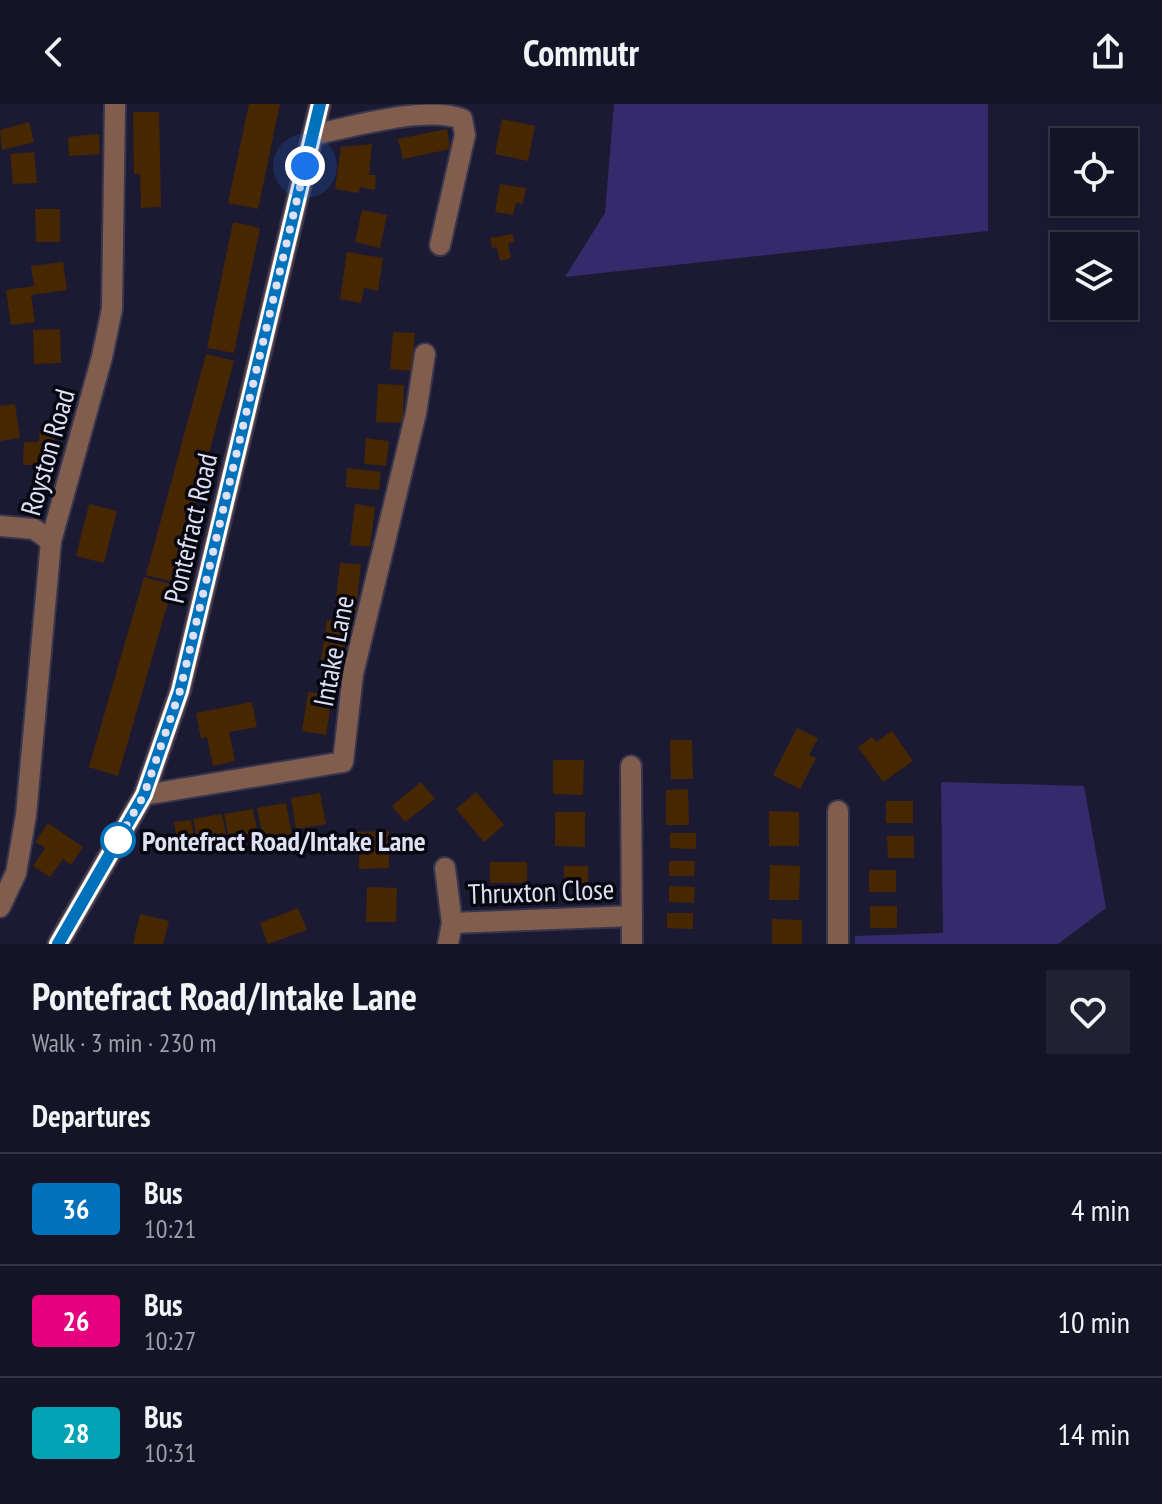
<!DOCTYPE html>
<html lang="en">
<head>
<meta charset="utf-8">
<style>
  :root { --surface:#151426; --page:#222132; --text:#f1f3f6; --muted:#9d9ea7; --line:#343343 }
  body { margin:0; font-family:"PT Sans Narrow",sans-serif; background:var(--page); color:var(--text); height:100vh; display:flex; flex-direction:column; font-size:30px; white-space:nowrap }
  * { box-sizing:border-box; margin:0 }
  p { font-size:26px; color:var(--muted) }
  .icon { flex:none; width:44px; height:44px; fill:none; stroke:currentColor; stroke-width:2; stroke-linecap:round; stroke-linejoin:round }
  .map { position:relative; height:840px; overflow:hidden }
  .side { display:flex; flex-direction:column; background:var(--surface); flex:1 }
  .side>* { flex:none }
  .badge { padding:0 16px; border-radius:6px; font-size:28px; line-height:52px }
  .tools { position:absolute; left:1050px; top:24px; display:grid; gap:16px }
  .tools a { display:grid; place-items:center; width:88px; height:88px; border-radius:0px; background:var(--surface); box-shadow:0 4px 12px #0003,0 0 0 2px var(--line); font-size:40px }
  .you { position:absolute; width:40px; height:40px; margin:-20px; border:6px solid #fff; border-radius:50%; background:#1a73e8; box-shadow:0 0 0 12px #1a73e833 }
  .map>.badge { position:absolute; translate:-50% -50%; box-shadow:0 0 0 4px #fff }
  h2 { padding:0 32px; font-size:30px; line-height:72px }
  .round { display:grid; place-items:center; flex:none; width:84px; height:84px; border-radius:0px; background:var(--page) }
  .head { display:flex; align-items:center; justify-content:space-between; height:136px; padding:0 32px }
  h1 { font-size:38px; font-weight:700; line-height:60px }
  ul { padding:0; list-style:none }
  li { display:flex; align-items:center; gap:24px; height:112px; padding:0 32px; border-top:2px solid var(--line) }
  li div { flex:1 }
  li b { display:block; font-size:30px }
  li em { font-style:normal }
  li .badge { min-width:88px; font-weight:700; text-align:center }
  header { display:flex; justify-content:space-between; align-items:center; height:104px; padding:0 32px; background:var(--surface); font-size:36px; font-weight:700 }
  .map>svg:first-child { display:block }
  .green { fill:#352b6c }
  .building { fill:#472700 }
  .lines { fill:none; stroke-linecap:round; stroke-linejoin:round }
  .minor-casing { stroke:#37364e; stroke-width:24 }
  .minor { stroke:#815d4d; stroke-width:20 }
  .line-casing { stroke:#fff; stroke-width:18 }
  .line { stroke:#0072bc; stroke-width:12 }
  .walk { stroke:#e0e0f2; stroke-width:8; stroke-dasharray:0 14.4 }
  .stop-dot { fill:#fff; stroke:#0072bc; stroke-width:4 }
  .labels { text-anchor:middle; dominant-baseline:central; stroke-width:7; stroke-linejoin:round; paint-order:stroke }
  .street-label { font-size:28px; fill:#e0e0f2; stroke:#070711 }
  .stop-label { font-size:28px; font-weight:bold; fill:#e0e0f2; stroke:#070711; text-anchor:start }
</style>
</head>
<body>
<header><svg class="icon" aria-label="back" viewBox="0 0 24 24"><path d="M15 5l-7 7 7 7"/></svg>Commutr<svg class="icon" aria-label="share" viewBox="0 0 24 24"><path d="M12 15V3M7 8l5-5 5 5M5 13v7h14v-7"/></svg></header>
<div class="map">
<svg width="1162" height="840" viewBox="0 0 1162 840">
  <rect width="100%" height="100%" fill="#1c1a33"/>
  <g class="green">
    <path d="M 614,0 L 988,0 L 988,127 L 565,173 L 605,109 Z"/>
    <path d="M 941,678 L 1084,682 L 1106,804 L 1058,840 L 855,840 L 855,832 L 943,829 Z"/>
  </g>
  <g class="building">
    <path d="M 249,0 L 280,0 L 258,105 L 228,99 Z"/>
    <path d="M 133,8 L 159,8 L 161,103 L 141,104 L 140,70 L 134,70 Z"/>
    <path d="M 502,15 L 535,22 L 528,57 L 495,50 Z"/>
    <path d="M 29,18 L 34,38 L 2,46 L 0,26 Z"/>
    <path d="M 447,25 L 450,45 L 403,55 L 398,35 Z"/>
    <path d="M 99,30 L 100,50 L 69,52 L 68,33 Z"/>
    <path d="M 372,40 L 369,71 L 376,71 L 375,86 L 360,83 L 359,89 L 335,85 L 341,43 Z"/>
    <path d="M 34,48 L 37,79 L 13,80 L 10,50 Z"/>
    <path d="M 500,80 L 526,84 L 523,100 L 516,99 L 513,111 L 495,108 Z"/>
    <path d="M 35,105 L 60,105 L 60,138 L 36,138 Z"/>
    <path d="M 362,106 L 387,111 L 380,144 L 355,138 Z"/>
    <path d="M 233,118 L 260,124 L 234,249 L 207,244 Z"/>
    <path d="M 513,130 L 514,138 L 508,139 L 511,154 L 500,157 L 497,143 L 492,144 L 490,134 Z"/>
    <path d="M 347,148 L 383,154 L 378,187 L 364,184 L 361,199 L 340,195 Z"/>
    <path d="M 63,158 L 67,186 L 31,191 L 35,218 L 11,221 L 6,186 L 34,182 L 31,162 Z"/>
    <path d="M 60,225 L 61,259 L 34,260 L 33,226 Z"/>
    <path d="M 393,228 L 415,229 L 412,267 L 390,265 Z"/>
    <path d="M 206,250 L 234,257 L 174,478 L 146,471 Z"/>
    <path d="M 378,280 L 404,281 L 403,319 L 376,318 Z"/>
    <path d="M 15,300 L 20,334 L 0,337 L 0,302 Z"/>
    <path d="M 40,323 L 55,323 L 54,361 L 23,361 L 24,338 L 39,338 Z"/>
    <path d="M 366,334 L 389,337 L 386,362 L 364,360 Z"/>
    <path d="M 347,364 L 381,368 L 379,386 L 346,383 Z"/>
    <path d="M 89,400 L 117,407 L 104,459 L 76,452 Z"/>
    <path d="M 355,400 L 375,403 L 370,443 L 350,441 Z"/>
    <path d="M 340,459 L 361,460 L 356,507 L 335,505 Z"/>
    <path d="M 144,473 L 173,481 L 118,672 L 89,663 Z"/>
    <path d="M 327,516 L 348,519 L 341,566 L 320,563 Z"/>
    <path d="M 308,588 L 332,591 L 326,631 L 302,627 Z"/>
    <path d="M 252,598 L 257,623 L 229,628 L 235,657 L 213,662 L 207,633 L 201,635 L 196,609 Z"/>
    <path d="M 797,624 L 818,634 L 809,651 L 816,654 L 800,685 L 773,671 Z"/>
    <path d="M 892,627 L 913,657 L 883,678 L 858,643 L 872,633 L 876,638 Z"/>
    <path d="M 670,636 L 692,636 L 693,675 L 671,675 Z"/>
    <path d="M 553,656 L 584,656 L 583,691 L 553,690 Z"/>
    <path d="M 421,678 L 435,695 L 405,718 L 392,702 Z"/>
    <path d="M 688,685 L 689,721 L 666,721 L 666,686 Z"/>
    <path d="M 476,688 L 504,721 L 484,738 L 456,705 Z"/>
    <path d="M 320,689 L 326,720 L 296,725 L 291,694 Z"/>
    <rect x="886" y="697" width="27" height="22"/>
    <path d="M 286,699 L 292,731 L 263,735 L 257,704 Z"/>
    <path d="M 253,705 L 259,736 L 230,741 L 224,710 Z"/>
    <path d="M 769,707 L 799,708 L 799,742 L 769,742 Z"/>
    <path d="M 555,708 L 585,708 L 585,743 L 555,742 Z"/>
    <path d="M 222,710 L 228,741 L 199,747 L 193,715 Z"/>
    <path d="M 191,716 L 196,747 L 179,749 L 174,718 Z"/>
    <path d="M 48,719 L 83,743 L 71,761 L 63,755 L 50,773 L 33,762 L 45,744 L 35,738 Z"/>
    <path d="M 389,727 L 389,764 L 359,765 L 359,746 L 348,746 L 348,728 Z"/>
    <path d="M 670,729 L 696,729 L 696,745 L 670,744 Z"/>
    <path d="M 887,732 L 914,732 L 914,754 L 888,754 Z"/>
    <path d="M 669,757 L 695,757 L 694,772 L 669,772 Z"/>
    <rect x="490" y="758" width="37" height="21"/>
    <path d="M 770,761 L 800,762 L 799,796 L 769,796 Z"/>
    <rect x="564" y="762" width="24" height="18"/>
    <rect x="869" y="766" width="27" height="22"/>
    <path d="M 669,782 L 695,783 L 694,799 L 669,798 Z"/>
    <path d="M 367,783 L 397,784 L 396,818 L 366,818 Z"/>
    <rect x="870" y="802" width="27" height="22"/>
    <path d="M 298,804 L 307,826 L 268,840 L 260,819 Z"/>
    <path d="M 667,809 L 693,809 L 693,825 L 667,824 Z"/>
    <path d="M 140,810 L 169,817 L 163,840 L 133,840 Z"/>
    <path d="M 772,815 L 802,816 L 802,840 L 772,840 Z"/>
  </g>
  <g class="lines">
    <defs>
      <g id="minor">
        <path d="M 313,31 C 352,23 425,1 462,15 L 465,31 L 440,141"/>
        <path d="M 0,422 L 34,425 L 51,437"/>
        <path d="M 631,662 L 632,840"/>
        <path d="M 144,691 L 343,658 L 353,570 L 416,309 L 425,250"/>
        <path d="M 838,707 L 838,840"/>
        <path d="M 445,764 L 452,819"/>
        <path d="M 0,803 L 16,769 L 26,711 L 51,437 L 102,253 L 112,205 L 115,0"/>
        <path d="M 58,840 L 144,691 L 180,587 L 320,0"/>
        <path d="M 448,840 L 452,819 L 632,812"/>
      </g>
    </defs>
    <use href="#minor" class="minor-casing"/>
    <use href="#minor" class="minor"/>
  </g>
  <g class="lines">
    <defs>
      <path id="line" d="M 58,840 L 144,691 L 180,587 L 320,0"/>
    </defs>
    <use href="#line" class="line-casing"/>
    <use href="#line" class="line"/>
    <path class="walk" d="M 118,736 L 115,741 L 144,691 L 180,587 L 305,62"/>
  </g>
  <circle class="stop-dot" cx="118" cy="736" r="16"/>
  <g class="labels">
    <g class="street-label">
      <text transform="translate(47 348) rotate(-74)">Royston Road</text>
      <text transform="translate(190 424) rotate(-77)">Pontefract Road</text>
      <text transform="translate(333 547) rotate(-79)">Intake Lane</text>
      <text transform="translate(541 787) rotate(-2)">Thruxton Close</text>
    </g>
    <g class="stop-label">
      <text x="142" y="736">Pontefract Road/Intake Lane</text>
    </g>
  </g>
</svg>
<div class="tools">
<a><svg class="icon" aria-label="locate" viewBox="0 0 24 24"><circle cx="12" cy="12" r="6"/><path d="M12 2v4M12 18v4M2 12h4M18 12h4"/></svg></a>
<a><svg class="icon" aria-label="layers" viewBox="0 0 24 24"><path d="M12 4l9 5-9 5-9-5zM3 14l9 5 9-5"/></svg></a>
</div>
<div class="you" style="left:305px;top:62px"></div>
</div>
<section class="side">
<div class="head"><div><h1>Pontefract Road/Intake Lane</h1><p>Walk · 3 min · 230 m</p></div><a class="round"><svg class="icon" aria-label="heart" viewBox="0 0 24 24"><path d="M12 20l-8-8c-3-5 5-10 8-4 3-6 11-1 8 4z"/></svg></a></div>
<h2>Departures</h2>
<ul>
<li><span class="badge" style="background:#0072bc;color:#fff">36</span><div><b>Bus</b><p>10:21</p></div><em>4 min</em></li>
<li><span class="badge" style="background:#e6007e;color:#fff">26</span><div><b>Bus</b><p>10:27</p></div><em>10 min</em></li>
<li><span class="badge" style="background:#00a3b4;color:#fff">28</span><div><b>Bus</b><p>10:31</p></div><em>14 min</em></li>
</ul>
</section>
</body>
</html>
